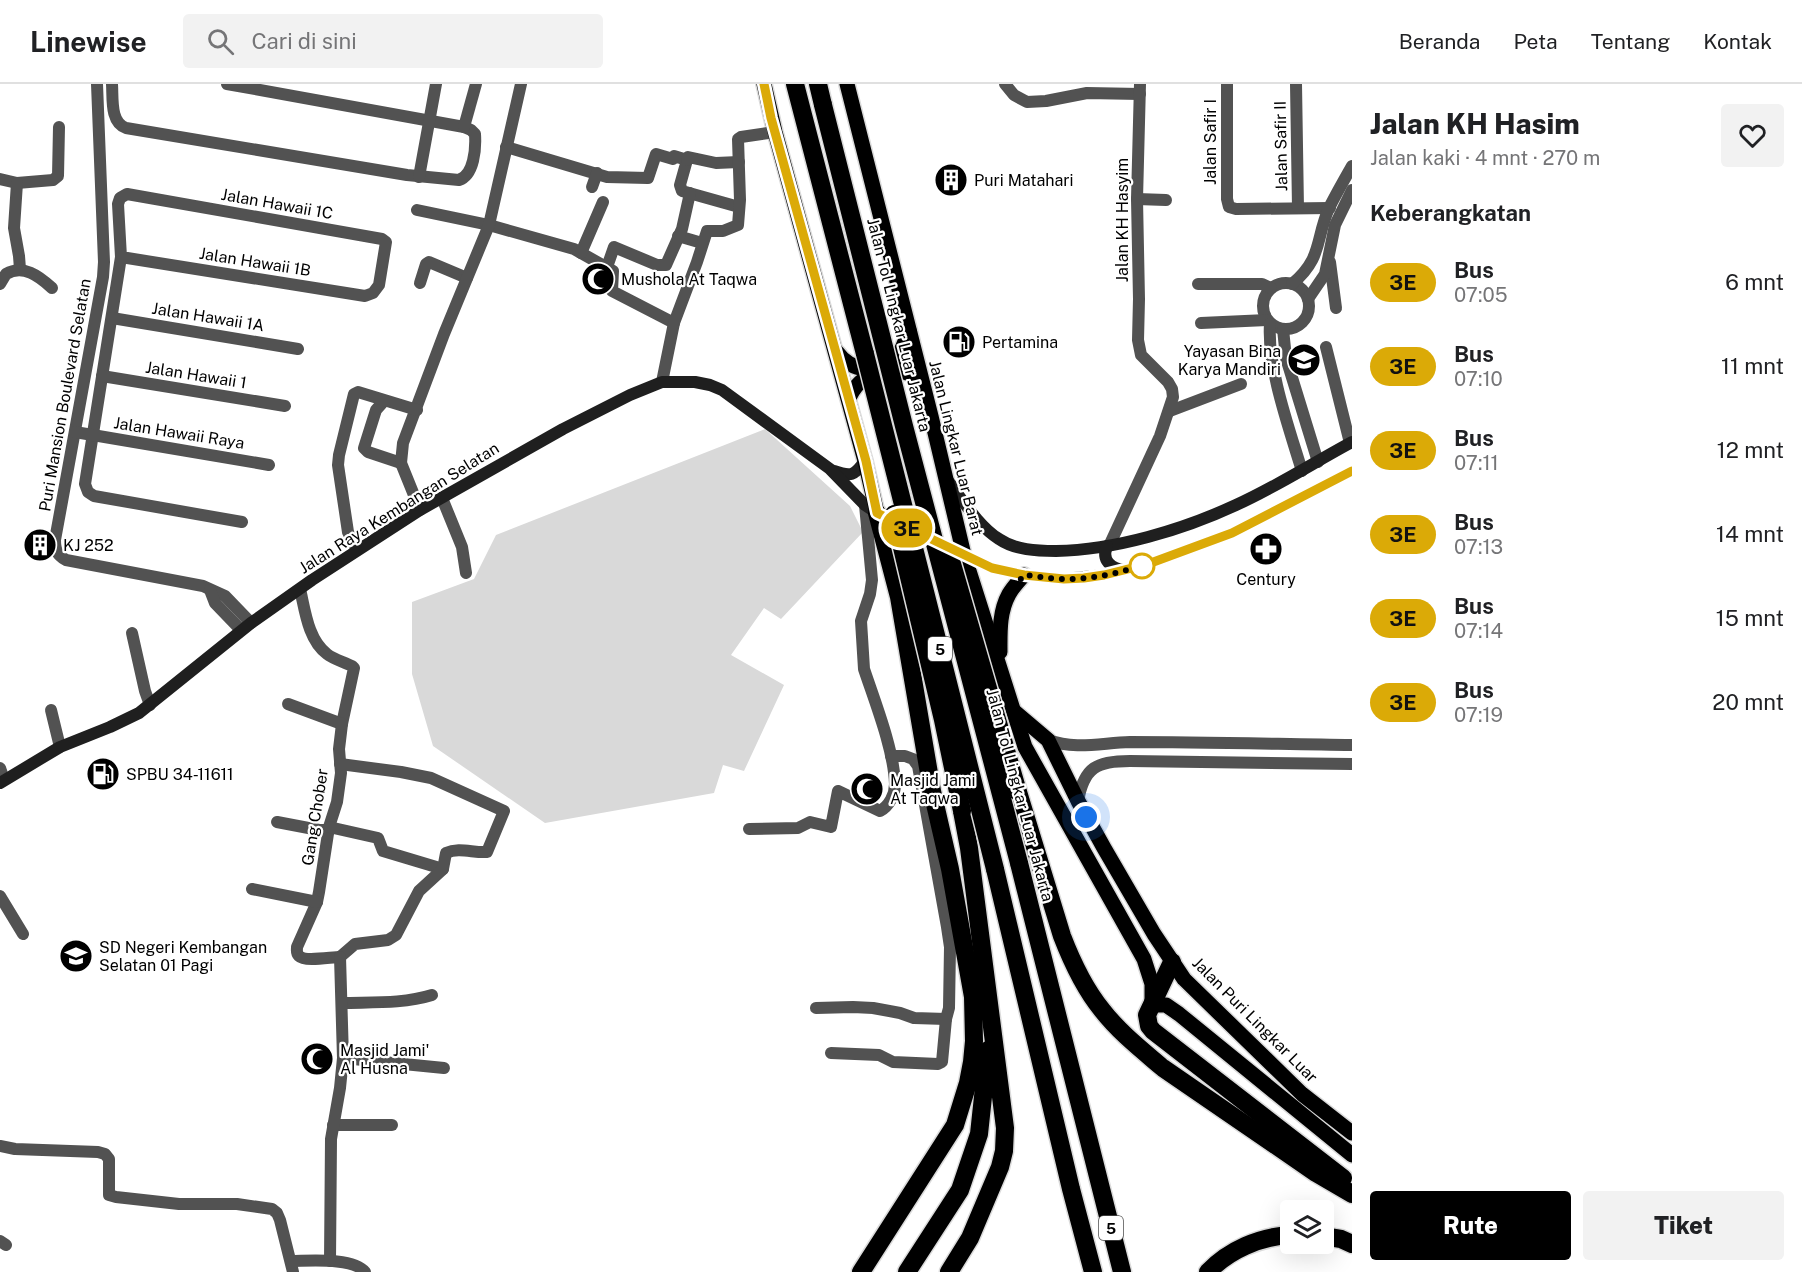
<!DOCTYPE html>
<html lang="id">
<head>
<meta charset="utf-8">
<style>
  :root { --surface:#fff; --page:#f2f2f2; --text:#202124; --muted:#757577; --line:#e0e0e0; --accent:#000 }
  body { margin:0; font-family:"Public Sans",sans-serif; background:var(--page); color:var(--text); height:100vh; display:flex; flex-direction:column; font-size:22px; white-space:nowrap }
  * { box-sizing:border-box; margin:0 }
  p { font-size:20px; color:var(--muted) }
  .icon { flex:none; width:33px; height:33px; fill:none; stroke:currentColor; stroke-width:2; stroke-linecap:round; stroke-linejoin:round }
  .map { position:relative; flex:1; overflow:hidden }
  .details { display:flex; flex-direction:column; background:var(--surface); width:450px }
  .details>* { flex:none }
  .badge { padding:0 12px; border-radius:20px; font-size:21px; line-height:39px }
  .tools { position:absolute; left:1280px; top:1116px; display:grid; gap:12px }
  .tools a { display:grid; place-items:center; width:54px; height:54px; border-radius:6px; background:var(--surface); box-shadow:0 6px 24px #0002; font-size:30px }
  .you { position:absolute; width:30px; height:30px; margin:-15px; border:4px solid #fff; border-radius:50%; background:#1a73e8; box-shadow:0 0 0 9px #1a73e833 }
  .map>.badge { position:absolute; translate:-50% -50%; box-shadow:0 0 0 3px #fff }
  h2 { padding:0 18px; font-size:22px; line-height:54px }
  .round { display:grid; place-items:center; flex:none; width:63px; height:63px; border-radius:6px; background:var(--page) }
  .overview { display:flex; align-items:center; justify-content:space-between; height:102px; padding:0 18px }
  h1 { font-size:28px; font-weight:800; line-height:45px }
  .cta { display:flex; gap:12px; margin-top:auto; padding:12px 18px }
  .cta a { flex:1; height:69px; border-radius:6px; background:var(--accent); color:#fff; font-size:24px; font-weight:800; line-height:69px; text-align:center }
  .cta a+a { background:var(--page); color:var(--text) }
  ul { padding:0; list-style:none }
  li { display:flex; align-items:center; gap:18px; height:84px; padding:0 18px }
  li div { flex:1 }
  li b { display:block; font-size:22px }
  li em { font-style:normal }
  li .badge { min-width:66px; font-weight:700; text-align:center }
  header { display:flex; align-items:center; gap:36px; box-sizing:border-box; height:84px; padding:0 30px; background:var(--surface); border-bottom:2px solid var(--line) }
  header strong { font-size:28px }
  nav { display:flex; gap:33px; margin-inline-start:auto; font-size:21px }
  .search { width:420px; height:54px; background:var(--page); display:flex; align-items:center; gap:15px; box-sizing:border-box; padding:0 21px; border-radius:6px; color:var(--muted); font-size:22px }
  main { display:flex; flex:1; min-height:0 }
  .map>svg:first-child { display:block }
  .green { fill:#d9d9d9 }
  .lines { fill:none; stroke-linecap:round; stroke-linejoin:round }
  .primary-casing { stroke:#dbdbdb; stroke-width:18 }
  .motorway-casing { stroke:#dbdbdb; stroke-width:21 }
  .minor { stroke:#525252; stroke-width:12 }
  .secondary { stroke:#1f1f1f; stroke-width:12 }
  .primary { stroke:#000; stroke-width:15 }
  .motorway { stroke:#000; stroke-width:18 }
  .motorway-bridge-casing { stroke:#dbdbdb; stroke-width:21; stroke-linecap:butt }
  .motorway-bridge { stroke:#000; stroke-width:18 }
  .line-casing { stroke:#fff; stroke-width:14 }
  .line { stroke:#dbaa07; stroke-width:9 }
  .walk { stroke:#000; stroke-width:6; stroke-dasharray:0 10.8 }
  .stop-dot { fill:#fff; stroke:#dbaa07; stroke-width:3 }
  .labels { text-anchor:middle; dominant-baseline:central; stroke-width:4.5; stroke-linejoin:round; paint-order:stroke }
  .shield { fill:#fff; stroke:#4c4c4c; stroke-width:1.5 }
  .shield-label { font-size:15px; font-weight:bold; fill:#000 }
  .street-label { font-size:16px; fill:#000; stroke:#fff }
  .poi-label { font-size:16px; fill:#000; stroke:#fff; text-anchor:start }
</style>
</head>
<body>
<header>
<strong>Linewise</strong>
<div class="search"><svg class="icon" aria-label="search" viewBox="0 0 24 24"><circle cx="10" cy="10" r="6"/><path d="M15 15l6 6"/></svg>Cari di sini</div>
<nav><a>Beranda</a><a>Peta</a><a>Tentang</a><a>Kontak</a></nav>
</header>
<main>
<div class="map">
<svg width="1352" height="1188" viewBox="0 0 1352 1188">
  <rect width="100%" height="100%" fill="#fff"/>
  <path class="green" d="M 765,345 L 850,422 L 863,448 L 781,535 L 764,524 L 731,571 L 784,601 L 744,687 L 723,681 L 714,709 L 545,739 L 433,662 L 412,590 L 412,518 L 474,495 L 496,451 Z"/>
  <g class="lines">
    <defs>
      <g id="primary">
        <path d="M 764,0 L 775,48 L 865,377 L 877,429"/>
        <path d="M 847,0 L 931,332 L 964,471 L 1025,663 L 1144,875 L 1152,900 L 1152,921 L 1166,921 L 1179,930 L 1352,1071"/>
        <path d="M 837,268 C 851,288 881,292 897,273 C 903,265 906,255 909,246"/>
        <path d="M 848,306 L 850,312 C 864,284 900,277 922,299"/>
        <path d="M 1000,568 C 1000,549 999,528 1009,510 C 1013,503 1019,497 1024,491"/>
        <path d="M 1015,628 L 1048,656 L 1078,717 L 1104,764 L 1154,850 L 1184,895 L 1302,1010 L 1352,1049"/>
      </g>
      <g id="motorway">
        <path d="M 795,0 L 865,270"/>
        <path d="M 818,0 L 823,21"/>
        <path d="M 1018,708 L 1062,852 C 1072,878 1084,904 1102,926 C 1119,948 1142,966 1163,984 L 1316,1089 L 1352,1110"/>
        <path d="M 1019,779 L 1122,1188"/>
        <path d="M 995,785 L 1071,1105 L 1093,1188"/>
        <path d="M 1172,878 L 1147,931 L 1149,942 L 1153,947 L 1343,1094"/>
        <path d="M 1323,1152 L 1341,1155 L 1352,1160"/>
        <path d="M 861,1188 L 955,1041 L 968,999 L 972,978 L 974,957 L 973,913 L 950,785 L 932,707 L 899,513 L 877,429"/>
        <path d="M 907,1188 L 960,1106 L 979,1050 L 988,966"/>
        <path d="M 949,1188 L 970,1154 L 1000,1083 L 1004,1067 L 1005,1044 L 969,764 L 962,727"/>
        <path d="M 1208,1188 C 1229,1166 1259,1153 1290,1151"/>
      </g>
    </defs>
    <use href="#primary" class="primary-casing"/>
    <use href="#motorway" class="motorway-casing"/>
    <g class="minor">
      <path d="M 97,0 L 104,178 L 103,193 L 55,456 C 55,466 57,471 66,476 L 203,502 L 225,512 L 251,539"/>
      <path d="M 112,0 C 113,15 110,38 126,44 L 407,91 L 459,96 C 474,91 476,65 475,50 L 471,46 L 464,43 L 227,0"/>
      <path d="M 1005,0 L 1014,11 L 1027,18 L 1046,17 L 1087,9 L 1140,10"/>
      <path d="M 1227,0 L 1227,115 L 1229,123 L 1236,125 L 1330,124"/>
      <path d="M 1296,0 L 1298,124"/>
      <path d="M 464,43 L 476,0"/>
      <path d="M 506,63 L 607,93 L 648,94 L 656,70 L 673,75 L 674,72 L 687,76 L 680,101 L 682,107 L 739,123"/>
      <path d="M 687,76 L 688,73 L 716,79 L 739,78"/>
      <path d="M 419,93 L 436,0"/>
      <path d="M 0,95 L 17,99 L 53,96 L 58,92 L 59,43"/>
      <path d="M 17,99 L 14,144 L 19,172 L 20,185"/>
      <path d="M 592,103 L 597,89"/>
      <path d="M 1137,115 L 1166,116"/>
      <path d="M 417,126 L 489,141 L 574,165 L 613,187 L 612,207 L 674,239"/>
      <path d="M 678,152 L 702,159"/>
      <path d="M 581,169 L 603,118"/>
      <path d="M 121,173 L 365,212 L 373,209 L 379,201 L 386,158 L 382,155 L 127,110 L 120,114 L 118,120 L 121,173 L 85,400 L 88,408 L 94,412 L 242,438"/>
      <path d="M 1330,178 L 1336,224"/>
      <path d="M 607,183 L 614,163 L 657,181 L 666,181 L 682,145 L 690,109"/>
      <circle cx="1286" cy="222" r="23"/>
      <path d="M 420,199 L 426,180 L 429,178 L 467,194"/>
      <path d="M 0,200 L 6,190 C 23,180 39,192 52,204"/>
      <path d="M 1198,200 L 1262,200 L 1271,204"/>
      <path d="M 1292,200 C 1323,174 1315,156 1329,124 C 1336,110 1344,96 1352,82"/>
      <path d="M 1308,215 L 1325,190 L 1335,141 L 1352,106"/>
      <path d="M 112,234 L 298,265"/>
      <path d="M 1201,239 L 1267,236"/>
      <path d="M 1270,240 C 1267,283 1289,344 1302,387"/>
      <path d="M 1283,245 L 1286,274 L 1318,378"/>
      <path d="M 1326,263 L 1350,359"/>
      <path d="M 102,292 L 285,322"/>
      <path d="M 662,298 L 674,239 L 697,178 L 707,147 L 723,147 L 738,141 L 740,116 L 738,55 L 741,53 L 775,48"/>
      <path d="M 384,317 L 376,326 L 364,364 L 368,368 L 401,379"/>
      <path d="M 1170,327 L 1241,300"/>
      <path d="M 75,348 L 269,381"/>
      <path d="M 442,414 L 462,463 L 466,489"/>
      <path d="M 420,426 L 401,379 L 403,359 L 444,250 L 489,141 L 521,0"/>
      <path d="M 1109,462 L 1160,352 L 1173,313 L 1172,305 L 1168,298 L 1141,271 L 1138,256 L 1139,215 L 1137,115 L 1140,0"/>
      <path d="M 357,466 L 348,448 L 338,381 L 339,371 L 354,310 L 358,308 L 417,326"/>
      <path d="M 300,505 C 305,526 308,556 327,570 C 333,575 344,578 352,582 L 354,584 L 342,640 L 339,665 L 341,689 L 337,718 L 329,743 L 319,808 L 317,818 L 297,863 C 297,867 296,869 299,872 C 305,878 331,873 340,873"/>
      <path d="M 210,506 L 215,519 L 241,546"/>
      <path d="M 132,549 L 145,607 L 150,621"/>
      <path d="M 288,620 L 342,640"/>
      <path d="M 51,626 L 60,663"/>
      <path d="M 1048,656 C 1076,666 1100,659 1130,658 C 1204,658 1278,660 1352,661"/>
      <path d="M 0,684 L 4,696"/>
      <path d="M 1078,717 C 1084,683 1097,677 1130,677 L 1352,680"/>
      <path d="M 277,738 L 319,746 L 329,746"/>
      <path d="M 329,743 L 378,754 L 383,767 L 443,785"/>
      <path d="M 749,745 L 798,744 L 810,738 L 831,743 L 838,707 L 880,727 C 889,722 895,711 895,700 C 894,666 875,618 864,585 L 861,537 L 870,510 L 872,496 L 865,421"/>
      <path d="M 252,805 L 317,818"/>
      <path d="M 0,812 L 23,850"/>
      <path d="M 340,873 L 355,860 L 388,856 L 396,851 L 419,807 L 443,785 L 446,769 C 459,763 473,769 487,768 L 504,727 L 431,694 L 401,688 L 340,680"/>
      <path d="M 342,919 C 372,918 403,920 432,911"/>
      <path d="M 816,924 L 853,923 L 873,924 L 900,929 L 914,934 L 946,935"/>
      <path d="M 831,969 L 879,971 L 893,978 L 938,980 L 942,978 L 946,935 L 949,924 L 950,863 L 947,843 L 918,682 L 913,675 L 905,672 L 891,672"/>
      <path d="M 343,974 L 444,984"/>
      <path d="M 333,1041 L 392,1041"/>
      <path d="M 0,1062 L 15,1065 L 98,1068 L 105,1070 L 109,1075 L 109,1111 L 116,1113 L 179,1120 L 237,1120 L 272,1125 L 277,1129 L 280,1136 L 293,1188"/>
      <path d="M 0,1157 L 6,1161"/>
      <path d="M 291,1177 C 309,1177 353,1173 365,1188"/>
      <path d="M 330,1177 L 331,1055 L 340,1004 L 343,974 L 340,873"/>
    </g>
    <g class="secondary">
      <path d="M 834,387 C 851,393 854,392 865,377"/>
      <path d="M 948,397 C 962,415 979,443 999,455 C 1015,466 1037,467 1056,467 C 1115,466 1182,446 1236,421 C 1276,403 1313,379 1352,358"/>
      <path d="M 906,443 L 992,484 L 1024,491 L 1064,495 L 1104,491 L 1148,480 L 1232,449 L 1352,387"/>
      <path d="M 1107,462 C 1101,476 1111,485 1125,486"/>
      <path d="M 0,699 L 60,663 L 110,643 L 139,629 L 251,539 L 312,496 L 420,426 L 563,345 L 630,311 L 662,298 L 695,298 L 710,301 L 722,306 L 830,385 L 865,421 L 880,431"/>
    </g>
    <use href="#primary" class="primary"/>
    <use href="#motorway" class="motorway"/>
    <defs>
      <g id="motorway-bridge">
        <path d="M 823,21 L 904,342 L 1019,779"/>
        <path d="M 865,270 L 995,785"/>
        <path d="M 894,430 L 943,636 L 962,727"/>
        <path d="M 950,473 L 1018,708"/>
      </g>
    </defs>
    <use href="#motorway-bridge" class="motorway-bridge-casing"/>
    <use href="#motorway-bridge" class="motorway-bridge"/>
  </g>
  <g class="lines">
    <defs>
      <path id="line" d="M 764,0 L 771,34 L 866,377 L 877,429 L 992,484 L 1024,491 L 1064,495 L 1084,494 L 1104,491 L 1148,480 L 1232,449 L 1352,387"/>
    </defs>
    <use href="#line" class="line-casing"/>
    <use href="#line" class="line"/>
    <path class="walk" d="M 1086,733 L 1048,656 L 1015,628 L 1001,583 L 999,547 L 1003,524 L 1009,510 L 1024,491 C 1037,492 1050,495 1063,495 C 1092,496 1121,488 1148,480 L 1142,482"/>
  </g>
  <defs>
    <symbol id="building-disc" viewBox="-11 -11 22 22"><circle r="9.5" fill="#000" stroke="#fff"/><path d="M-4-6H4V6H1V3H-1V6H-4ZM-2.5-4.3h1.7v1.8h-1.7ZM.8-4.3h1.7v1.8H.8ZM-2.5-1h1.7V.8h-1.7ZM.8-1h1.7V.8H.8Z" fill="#fff"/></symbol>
    <symbol id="mosque-disc" viewBox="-11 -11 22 22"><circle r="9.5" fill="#000" stroke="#fff"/><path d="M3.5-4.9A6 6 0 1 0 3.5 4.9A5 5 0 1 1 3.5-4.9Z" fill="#fff"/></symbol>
    <symbol id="fuel-disc" viewBox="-11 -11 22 22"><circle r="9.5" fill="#000" stroke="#fff"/><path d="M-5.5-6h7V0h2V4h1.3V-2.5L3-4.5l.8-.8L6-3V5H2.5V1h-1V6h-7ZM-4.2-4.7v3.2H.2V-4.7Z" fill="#fff"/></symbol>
    <symbol id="university-disc" viewBox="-11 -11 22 22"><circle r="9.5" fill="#000" stroke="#fff"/><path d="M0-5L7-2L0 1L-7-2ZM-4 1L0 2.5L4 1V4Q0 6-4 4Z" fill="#fff"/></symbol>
    <symbol id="pharmacy-disc" viewBox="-11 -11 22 22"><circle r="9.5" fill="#000" stroke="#fff"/><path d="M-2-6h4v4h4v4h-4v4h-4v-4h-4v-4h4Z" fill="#fff"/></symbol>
    <symbol id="school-disc" viewBox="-11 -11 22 22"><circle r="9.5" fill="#000" stroke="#fff"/><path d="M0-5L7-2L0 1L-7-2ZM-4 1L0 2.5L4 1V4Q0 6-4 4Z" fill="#fff"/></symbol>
  </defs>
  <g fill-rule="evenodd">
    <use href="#building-disc" x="932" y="77" width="38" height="38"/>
    <use href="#mosque-disc" x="579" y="176" width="38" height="38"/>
    <use href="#fuel-disc" x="940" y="239" width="38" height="38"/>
    <use href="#university-disc" x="1285" y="257" width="38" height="38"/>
    <use href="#building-disc" x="21" y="442" width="38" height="38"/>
    <use href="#pharmacy-disc" x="1247" y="446" width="38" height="38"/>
    <use href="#fuel-disc" x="84" y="671" width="38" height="38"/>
    <use href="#mosque-disc" x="848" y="686" width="38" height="38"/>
    <use href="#school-disc" x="57" y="853" width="38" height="38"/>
    <use href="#mosque-disc" x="298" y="956" width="38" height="38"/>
  </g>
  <circle class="stop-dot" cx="1142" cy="482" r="12"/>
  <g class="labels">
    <g class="shield">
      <rect x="928" y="553" width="24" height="24" rx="4.5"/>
      <rect x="1099" y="1132" width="24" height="24" rx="4.5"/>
    </g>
    <g class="shield-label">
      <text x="940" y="565">5</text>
      <text x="1111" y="1144">5</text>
    </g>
    <g class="street-label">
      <text transform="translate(1210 58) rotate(-90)">Jalan Safir I</text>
      <text transform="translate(1281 62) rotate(-91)">Jalan Safir II</text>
      <text transform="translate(277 120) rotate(10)">Jalan Hawaii 1C</text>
      <text transform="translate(1122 136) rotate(-90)">Jalan KH Hasyim</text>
      <text transform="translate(255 178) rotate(9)">Jalan Hawaii 1B</text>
      <text transform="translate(208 233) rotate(9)">Jalan Hawaii 1A</text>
      <text transform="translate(899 241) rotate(76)">Jalan Tol Lingkar Luar Jakarta</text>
      <text transform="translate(196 291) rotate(9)">Jalan Hawaii 1</text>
      <text transform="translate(65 311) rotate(-80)">Puri Mansion Boulevard Selatan</text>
      <text transform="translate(179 349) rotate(9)">Jalan Hawaii Raya</text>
      <text transform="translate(956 364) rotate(76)">Jalan Lingkar Luar Barat</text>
      <text transform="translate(399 424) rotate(-32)">Jalan Raya Kembangan Selatan</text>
      <text transform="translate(1020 711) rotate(75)">Jalan Tol Lingkar Luar Jakarta</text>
      <text transform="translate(315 733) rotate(-81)">Gang Chober</text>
      <text transform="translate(1255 936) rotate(45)">Jalan Puri Lingkar Luar</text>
    </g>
    <g class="poi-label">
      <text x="974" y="96">Puri Matahari</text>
      <text x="621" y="195">Mushola At Taqwa</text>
      <text x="982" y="258">Pertamina</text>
      <text x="1281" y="267" text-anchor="end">Yayasan Bina<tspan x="1281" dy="18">Karya Mandiri</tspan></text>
      <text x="63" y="461">KJ 252</text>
      <text x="1266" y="495" text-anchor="middle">Century</text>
      <text x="126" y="690">SPBU 34-11611</text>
      <text x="890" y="696">Masjid Jami<tspan x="890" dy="18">At Taqwa</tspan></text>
      <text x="99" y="863">SD Negeri Kembangan<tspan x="99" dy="18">Selatan 01 Pagi</tspan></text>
      <text x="340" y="966">Masjid Jami'<tspan x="340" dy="18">Al Husna</tspan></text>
    </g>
  </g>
</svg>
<div class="tools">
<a><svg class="icon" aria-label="layers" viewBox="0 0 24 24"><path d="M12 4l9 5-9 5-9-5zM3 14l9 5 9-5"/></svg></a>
</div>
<div class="you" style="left:1086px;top:733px"></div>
<b class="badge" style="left:907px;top:444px;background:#dbaa07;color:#111">3E</b>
</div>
<section class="details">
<div class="overview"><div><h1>Jalan KH Hasim</h1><p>Jalan kaki · 4 mnt · 270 m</p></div><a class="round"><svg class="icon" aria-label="heart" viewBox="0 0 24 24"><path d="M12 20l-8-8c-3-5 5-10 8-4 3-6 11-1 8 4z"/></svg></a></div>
<h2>Keberangkatan</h2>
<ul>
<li><span class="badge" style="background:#dbaa07;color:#111">3E</span><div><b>Bus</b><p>07:05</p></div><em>6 mnt</em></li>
<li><span class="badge" style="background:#dbaa07;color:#111">3E</span><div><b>Bus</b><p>07:10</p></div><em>11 mnt</em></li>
<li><span class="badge" style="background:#dbaa07;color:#111">3E</span><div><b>Bus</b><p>07:11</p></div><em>12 mnt</em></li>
<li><span class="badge" style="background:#dbaa07;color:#111">3E</span><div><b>Bus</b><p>07:13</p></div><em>14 mnt</em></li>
<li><span class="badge" style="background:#dbaa07;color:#111">3E</span><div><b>Bus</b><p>07:14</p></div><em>15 mnt</em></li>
<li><span class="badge" style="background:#dbaa07;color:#111">3E</span><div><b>Bus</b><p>07:19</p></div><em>20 mnt</em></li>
</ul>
<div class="cta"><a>Rute</a><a>Tiket</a></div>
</section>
</main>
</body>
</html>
